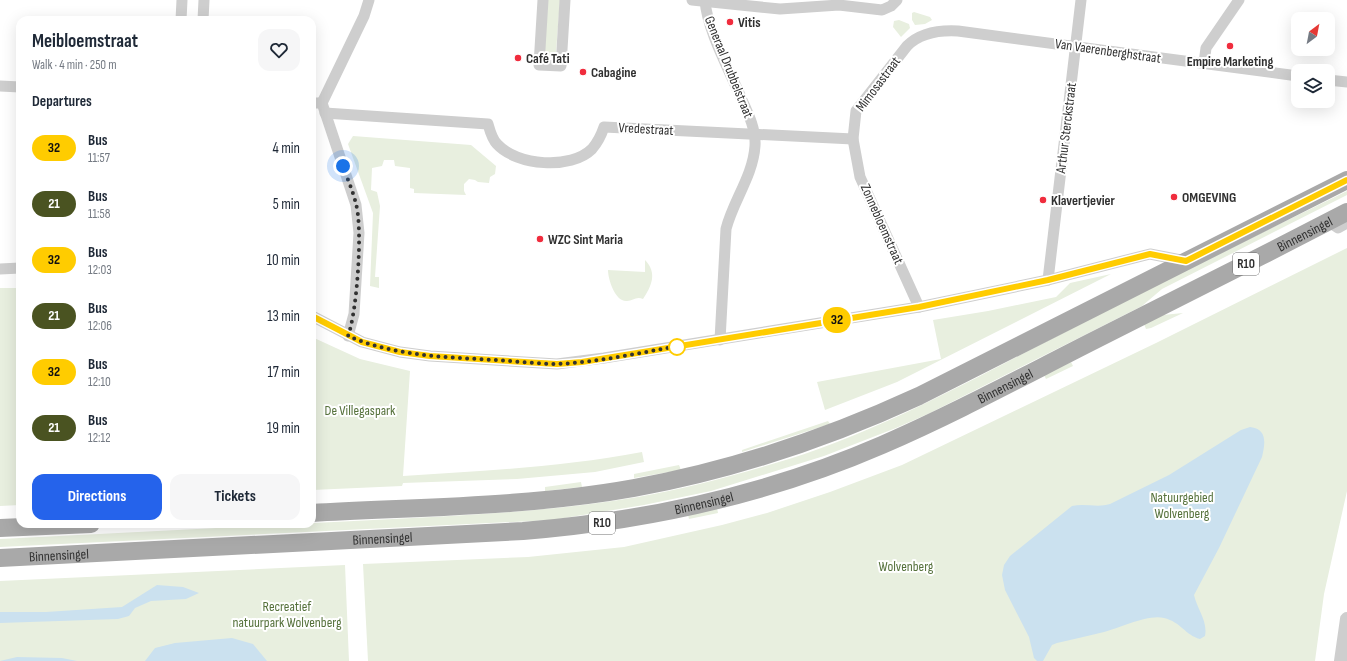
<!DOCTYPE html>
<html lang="en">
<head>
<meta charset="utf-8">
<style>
  :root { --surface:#fff; --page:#f6f6f7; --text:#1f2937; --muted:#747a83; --accent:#2563eb }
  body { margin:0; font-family:"Sofia Sans Condensed",sans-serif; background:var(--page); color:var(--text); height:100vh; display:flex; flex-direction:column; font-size:15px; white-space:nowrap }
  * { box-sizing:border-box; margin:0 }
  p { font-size:13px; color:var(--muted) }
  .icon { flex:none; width:22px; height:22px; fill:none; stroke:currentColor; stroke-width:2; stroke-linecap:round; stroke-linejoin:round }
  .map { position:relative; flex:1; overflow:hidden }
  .panel { position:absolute; left:16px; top:16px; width:300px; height:512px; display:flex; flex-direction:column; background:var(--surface); border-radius:12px; box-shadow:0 4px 16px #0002 }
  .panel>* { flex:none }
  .badge { padding:0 8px; border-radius:13px; font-size:14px; line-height:26px }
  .needle { width:26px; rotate:32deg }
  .buttons { position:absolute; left:1291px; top:12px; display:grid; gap:8px }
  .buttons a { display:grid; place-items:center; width:44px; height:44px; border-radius:8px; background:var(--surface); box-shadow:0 4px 16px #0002; font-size:20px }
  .you { position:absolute; width:20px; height:20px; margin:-10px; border:3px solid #fff; border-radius:50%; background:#1a73e8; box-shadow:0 0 0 6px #1a73e833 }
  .map>.badge { position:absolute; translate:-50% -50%; box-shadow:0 0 0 2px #fff }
  h2 { padding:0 16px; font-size:15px; line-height:36px }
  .round { display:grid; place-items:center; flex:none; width:42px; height:42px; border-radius:12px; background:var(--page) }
  .summary { display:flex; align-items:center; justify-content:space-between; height:68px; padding:0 16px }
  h1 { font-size:19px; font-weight:700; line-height:30px }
  .action { display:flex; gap:8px; margin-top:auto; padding:8px 16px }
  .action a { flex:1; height:46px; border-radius:12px; background:var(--accent); color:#fff; font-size:16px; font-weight:700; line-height:46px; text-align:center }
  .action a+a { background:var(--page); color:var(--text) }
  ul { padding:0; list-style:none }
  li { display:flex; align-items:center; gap:12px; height:56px; padding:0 16px }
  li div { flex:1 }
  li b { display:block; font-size:15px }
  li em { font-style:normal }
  li .badge { min-width:44px; font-weight:700; text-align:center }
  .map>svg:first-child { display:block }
  .green { fill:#e8efdf }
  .water { fill:#cbe1ef }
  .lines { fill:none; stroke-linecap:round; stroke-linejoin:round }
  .minor { stroke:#cecece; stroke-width:11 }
  .tertiary { stroke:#cecece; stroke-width:14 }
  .primary { stroke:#a9a9a9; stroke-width:18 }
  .line-casing { stroke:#fff; stroke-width:9 }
  .line { stroke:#fc0; stroke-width:6 }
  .walk { stroke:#313131; stroke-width:4; stroke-dasharray:0 7.2 }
  .poi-dot { fill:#f02c3d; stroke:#fff; stroke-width:1.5 }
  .stop-dot { fill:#fff; stroke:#fc0; stroke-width:2 }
  .labels { text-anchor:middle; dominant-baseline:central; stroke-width:4; stroke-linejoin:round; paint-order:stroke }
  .shield { fill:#fff; stroke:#6f6f6f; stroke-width:1 }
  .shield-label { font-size:13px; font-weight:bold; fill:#313131 }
  .poi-label { font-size:14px; font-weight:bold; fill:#313131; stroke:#fff; text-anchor:start }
  .street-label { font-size:14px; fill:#313131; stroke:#fff }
  .park-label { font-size:14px; fill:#55713b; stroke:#fff }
</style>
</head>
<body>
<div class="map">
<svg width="1347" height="661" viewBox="0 0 1347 661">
  <rect width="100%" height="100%" fill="#fff"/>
  <g class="green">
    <path d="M 548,0 L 560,0 L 556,52 L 553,57 L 547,57 L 544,52 Z"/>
    <path d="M 914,12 L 930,17 L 932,20 L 925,24 L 915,25 L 912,20 L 912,13 Z"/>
    <path d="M 899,20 L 909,24 L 910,28 L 901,37 L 893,27 L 894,21 Z"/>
    <path d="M 353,136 L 471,145 L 496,166 L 495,174 L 490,177 L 489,183 L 478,182 L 475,180 L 469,179 L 464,184 L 464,191 L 466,195 L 414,193 L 414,189 L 410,188 L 410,168 L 395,166 L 394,160 L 384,160 L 382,166 L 372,168 L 371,190 L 377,192 L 380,206 L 375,277 L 379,277 L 379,288 L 370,286 L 373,213 L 348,144 Z"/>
    <path d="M 1347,191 L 1347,195 L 1162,289 L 1142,306 L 930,413 L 896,428 L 824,456 L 711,491 L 644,505 L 552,520 L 0,547 L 0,539 C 118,533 238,527 354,521 C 449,516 544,513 638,497 C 689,488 740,474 789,459 C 884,429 973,379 1061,334 C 1156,285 1251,238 1347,191 Z"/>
    <path d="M 1347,248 L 1347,491 L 1324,594 L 1315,661 L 368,661 L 363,564 L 528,557 L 624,547 L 722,525 L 767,513 L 830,492 L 902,465 L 1156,343 Z"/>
    <path d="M 645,260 C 658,273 651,287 643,299 C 636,296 633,301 627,301 C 615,302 608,279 608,270 L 645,272 Z"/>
    <path d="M 1111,274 L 897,382 L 825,410 L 817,382 L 941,359 L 933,320 L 988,311 L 1056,297 L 1070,283 Z"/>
    <path d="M 20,288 L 20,505 L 0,506 L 0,288 Z"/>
    <path d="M 1183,313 L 1151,328 L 1146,329 L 1144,324 L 1163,315 Z"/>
    <path d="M 312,337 L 360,359 L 410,371 L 403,476 C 484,471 562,467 642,452 L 644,462 L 595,472 L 517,479 L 403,483 L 402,486 L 312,490 Z"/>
    <path d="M 1071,362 L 1073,366 L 1046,379 L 1044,375 Z"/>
    <path d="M 828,421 L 830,424 L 742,452 L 742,450 Z"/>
    <path d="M 679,465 L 681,470 L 634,478 L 634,474 Z"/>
    <path d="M 581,482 L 582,487 L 545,491 L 545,487 Z"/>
    <path d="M 717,508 L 718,513 L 689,519 L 688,515 Z"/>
    <path d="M 345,565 L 349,661 L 0,661 L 0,581 Z"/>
  </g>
  <g class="water">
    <path d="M 1250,427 C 1268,429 1265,444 1262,457 L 1219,548 L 1194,595 C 1197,609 1208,621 1205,636 L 1200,639 C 1185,635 1181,622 1164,618 C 1148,614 1120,628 1104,632 C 1089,636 1073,639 1057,643 L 1052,645 L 1043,661 L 1037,661 L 1034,658 L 1029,637 L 1005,590 L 1002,575 L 1004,565 L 1010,556 L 1072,506 C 1085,503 1097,508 1110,504 L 1169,475 L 1241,430 Z"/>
    <path d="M 157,585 L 183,587 L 199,593 L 186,599 L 151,601 L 135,608 L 129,616 L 118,619 L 0,623 L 0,612 L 46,612 L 122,607 Z"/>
    <path d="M 232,638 L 253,644 L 267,661 L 145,661 L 155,648 L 175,643 Z"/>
    <path d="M 17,657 L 62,658 L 77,661 L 0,661 Z"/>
  </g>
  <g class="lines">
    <g class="minor">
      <path d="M 543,0 L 539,65 L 561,66 L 565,0"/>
      <path d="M 692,0 L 780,9 L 839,5 L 882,10 L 891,6 L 897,0"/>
      <path d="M 705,0 C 707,31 730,71 742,100 C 749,115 756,130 755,146 C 753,176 733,201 726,229 L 720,340"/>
      <path d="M 181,20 L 182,0"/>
      <path d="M 203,20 L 204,0"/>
      <path d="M 1204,63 L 1206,48 L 1239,0"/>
      <path d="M 1328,80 L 1347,82"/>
      <path d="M 0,86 L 20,87"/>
      <path d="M 312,103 L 322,103 L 356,205 L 359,233 L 354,314 L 348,336"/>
      <path d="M 322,103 L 364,16 L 369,0"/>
      <path d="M 325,113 L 488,124 C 490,131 492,139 497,144 C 517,166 571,170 592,149 C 598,142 601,136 604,127 L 853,139"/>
      <path d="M 1329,222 L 1338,228 L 1347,223"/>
      <path d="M 0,269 L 20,268"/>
      <path d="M 1048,280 L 1081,0"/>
      <path d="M 919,307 L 860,177 L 853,139 L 856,111 L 907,46 C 920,33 940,30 958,31 L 1298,76"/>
      <path d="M 312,316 L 362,342 L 400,352 L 430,356 L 557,364 L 604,358 L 919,307 L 1048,280 L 1150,254 L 1186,261"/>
    </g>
    <path class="tertiary" d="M 1341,661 L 1347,619"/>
    <g class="primary">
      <path d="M 312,513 C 419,507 528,507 634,488 C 733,470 828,438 919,396 L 1347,180"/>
      <path d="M 0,528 L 91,524"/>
      <path id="s1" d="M 0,558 L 523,531 C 646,521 769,494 882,445 C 954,414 1022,377 1091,342 C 1177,299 1262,256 1347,212"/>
    </g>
  </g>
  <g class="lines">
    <defs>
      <path id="line" d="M 312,316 L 362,342 L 400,352 L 430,356 L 557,364 L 582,362 L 919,307 L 1048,280 L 1150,254 L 1186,261 L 1347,180"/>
    </defs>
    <use href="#line" class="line-casing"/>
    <use href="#line" class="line"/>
    <path class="walk" d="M 343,166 C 347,178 353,191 356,204 C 363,229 357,312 348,336 C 394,356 444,357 494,360 C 515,361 537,364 558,364 C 598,362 639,353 678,346 L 677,347"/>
  </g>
  <g class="poi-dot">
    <circle cx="730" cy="22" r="4"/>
    <circle cx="1230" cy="46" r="4"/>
    <circle cx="518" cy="58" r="4"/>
    <circle cx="583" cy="72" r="4"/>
    <circle cx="1174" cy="197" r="4"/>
    <circle cx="1043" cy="200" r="4"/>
    <circle cx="540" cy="239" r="4"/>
  </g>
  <circle class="stop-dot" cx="677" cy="347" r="8"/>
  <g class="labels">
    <g class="shield">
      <rect x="1233" y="253" width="26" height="22" rx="3"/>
      <rect x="589" y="512" width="26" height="22" rx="3"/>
    </g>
    <g class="shield-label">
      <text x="1246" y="264">R10</text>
      <text x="602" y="523">R10</text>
    </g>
    <g class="poi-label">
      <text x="738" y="22">Vitis</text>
      <text x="526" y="58">Café Tati</text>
      <text x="1230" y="61" text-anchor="middle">Empire Marketing</text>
      <text x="591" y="72">Cabagine</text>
      <text x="1182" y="197">OMGEVING</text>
      <text x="1051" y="200">Klavertjevier</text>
      <text x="548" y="239">WZC Sint Maria</text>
    </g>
    <g class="street-label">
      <text transform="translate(1108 51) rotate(8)">Van Vaerenberghstraat</text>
      <text transform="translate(729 67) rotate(68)">Generaal Drubbelstraat</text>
      <text transform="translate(878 84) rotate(-53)">Mimosastraat</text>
      <text transform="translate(1066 128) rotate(-83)">Arthur Sterckstraat</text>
      <text transform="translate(646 129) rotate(3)">Vredestraat</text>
      <text transform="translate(882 224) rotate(66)">Zonnebloemstraat</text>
      <text stroke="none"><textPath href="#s1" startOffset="1367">Binnensingel</textPath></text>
      <text stroke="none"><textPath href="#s1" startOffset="1031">Binnensingel</textPath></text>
      <text stroke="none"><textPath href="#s1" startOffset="707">Binnensingel</textPath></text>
      <text stroke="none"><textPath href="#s1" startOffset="383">Binnensingel</textPath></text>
      <text stroke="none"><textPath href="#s1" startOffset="59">Binnensingel</textPath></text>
    </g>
    <g class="park-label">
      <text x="360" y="410">De Villegaspark</text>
      <text x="1182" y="497">Natuurgebied<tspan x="1182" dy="16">Wolvenberg</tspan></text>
      <text x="906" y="566">Wolvenberg</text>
      <text x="287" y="606">Recreatief<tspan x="287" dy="16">natuurpark Wolvenberg</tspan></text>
    </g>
  </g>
</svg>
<div class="buttons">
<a><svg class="needle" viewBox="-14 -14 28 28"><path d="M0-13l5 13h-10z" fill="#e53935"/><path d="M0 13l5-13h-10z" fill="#747a83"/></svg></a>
<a><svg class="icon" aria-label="layers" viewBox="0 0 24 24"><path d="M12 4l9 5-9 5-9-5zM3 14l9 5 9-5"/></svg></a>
</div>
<div class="you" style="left:343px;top:166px"></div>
<b class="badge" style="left:837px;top:320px;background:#fc0;color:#111">32</b>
<section class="panel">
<div class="summary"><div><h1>Meibloemstraat</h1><p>Walk · 4 min · 250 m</p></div><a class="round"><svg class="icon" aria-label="heart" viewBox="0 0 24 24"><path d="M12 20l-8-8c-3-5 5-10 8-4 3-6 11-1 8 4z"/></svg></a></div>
<h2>Departures</h2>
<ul>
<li><span class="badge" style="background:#fc0;color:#111">32</span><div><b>Bus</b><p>11:57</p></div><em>4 min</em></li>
<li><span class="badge" style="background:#4a5321;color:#fff">21</span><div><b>Bus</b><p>11:58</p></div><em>5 min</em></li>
<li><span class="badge" style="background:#fc0;color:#111">32</span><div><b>Bus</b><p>12:03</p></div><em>10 min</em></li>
<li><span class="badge" style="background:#4a5321;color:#fff">21</span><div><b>Bus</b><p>12:06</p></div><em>13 min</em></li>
<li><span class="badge" style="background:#fc0;color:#111">32</span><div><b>Bus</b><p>12:10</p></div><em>17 min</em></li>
<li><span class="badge" style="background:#4a5321;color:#fff">21</span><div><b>Bus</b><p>12:12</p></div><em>19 min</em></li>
</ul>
<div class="action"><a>Directions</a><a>Tickets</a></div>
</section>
</div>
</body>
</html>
